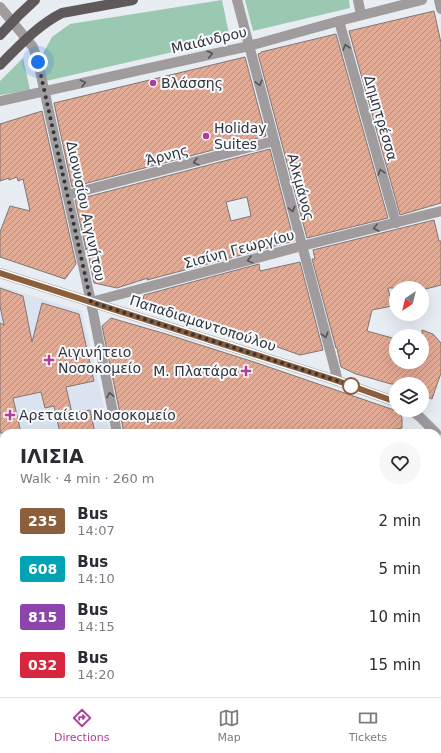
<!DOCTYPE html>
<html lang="en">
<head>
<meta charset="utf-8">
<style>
  :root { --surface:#fff; --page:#f7f7f7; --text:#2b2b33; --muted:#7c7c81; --line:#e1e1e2; --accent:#af3e99 }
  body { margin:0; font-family:"DejaVu Sans",sans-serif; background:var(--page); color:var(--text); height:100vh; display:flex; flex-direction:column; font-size:15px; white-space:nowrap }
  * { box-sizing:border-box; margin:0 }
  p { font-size:13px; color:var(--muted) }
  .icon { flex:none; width:22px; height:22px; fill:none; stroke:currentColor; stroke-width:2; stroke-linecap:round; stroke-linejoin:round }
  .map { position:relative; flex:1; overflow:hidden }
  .drawer { position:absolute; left:0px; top:429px; width:441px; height:268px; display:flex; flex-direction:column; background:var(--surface); border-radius:12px 12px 0 0; box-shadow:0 4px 16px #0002 }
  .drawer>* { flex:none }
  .badge { padding:0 8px; border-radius:3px; font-size:14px; line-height:26px }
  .needle { width:26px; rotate:215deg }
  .buttons { position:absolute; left:389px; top:281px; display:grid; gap:8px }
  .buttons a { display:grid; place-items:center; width:40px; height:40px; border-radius:50%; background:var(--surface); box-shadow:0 4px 16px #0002; font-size:20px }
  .you { position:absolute; width:20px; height:20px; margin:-10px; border:3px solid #fff; border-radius:50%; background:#1a73e8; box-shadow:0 0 0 6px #1a73e833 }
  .map>.badge { position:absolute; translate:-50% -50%; box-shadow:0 0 0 2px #fff }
  .round { display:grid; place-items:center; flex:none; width:42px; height:42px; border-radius:21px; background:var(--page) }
  .overview { display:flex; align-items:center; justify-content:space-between; height:68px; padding:0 20px }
  h1 { font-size:19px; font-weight:600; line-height:30px }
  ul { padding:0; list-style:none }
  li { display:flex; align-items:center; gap:12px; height:48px; padding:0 20px }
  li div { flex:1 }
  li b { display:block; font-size:15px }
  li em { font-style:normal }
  li .badge { min-width:44px; font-weight:700; text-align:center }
  .tabs { display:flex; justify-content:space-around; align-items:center; height:56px; border-top:1px solid var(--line); background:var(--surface); font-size:11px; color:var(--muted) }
  .tabs a { display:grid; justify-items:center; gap:2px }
  .tabs .selected { color:var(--accent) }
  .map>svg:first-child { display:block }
  .built { fill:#dbe3f1 }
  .green { fill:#9bc8b1 }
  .building { fill:url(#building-hatch); stroke:#7f7673; fill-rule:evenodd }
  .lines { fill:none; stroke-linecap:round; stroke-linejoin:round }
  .minor { stroke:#a09b9c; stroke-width:10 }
  .major { stroke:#60595b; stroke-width:10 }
  .oneway { stroke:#545456 }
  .line-casing { stroke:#fff; stroke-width:9 }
  .line { stroke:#8b5e3c; stroke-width:6 }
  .walk { stroke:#343538; stroke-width:4; stroke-dasharray:0 7.2 }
  .poi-dot { fill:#af3e99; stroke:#f7faff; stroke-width:1.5 }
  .stop-dot { fill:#fff; stroke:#8b5e3c; stroke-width:2 }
  .labels { text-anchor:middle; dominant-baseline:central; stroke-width:4; stroke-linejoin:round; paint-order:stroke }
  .street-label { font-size:14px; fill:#343538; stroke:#f7faff }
  .poi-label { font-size:14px; fill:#343538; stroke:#f7faff; text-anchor:start }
</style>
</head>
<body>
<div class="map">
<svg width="441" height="697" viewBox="0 0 441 697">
  <defs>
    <pattern id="building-hatch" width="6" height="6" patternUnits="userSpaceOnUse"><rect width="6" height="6" fill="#e2ab96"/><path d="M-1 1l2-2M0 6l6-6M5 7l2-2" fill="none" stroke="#b88c7b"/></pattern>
  </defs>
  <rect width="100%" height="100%" fill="#e8edf4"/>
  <g class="built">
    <path d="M 0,286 L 82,311 L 110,433 L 4,433 L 4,532 L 0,533 Z"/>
    <path d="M 441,510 L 441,697 L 267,697 L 266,693 L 437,693 L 437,511 Z"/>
  </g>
  <g class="green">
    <path d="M 222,0 L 230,39 L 46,81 L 42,55 L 52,37 L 70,24 Z"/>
    <path d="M 245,0 L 349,0 L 350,8 L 253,31 Z"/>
    <path d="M 23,58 L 30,90 L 0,95 L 0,81 Z"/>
    <path d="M 441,511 L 441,581 L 437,582 L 437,512 Z"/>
    <path d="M 4,608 L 4,693 L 238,693 L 239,697 L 0,697 L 0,609 Z"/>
    <path d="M 441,676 L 441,697 L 404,697 L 404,693 L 437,693 L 437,677 Z"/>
  </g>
  <g class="building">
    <path d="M 434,11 L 441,43 L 441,203 L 400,215 L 349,31 Z"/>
    <path d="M 336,34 L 388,218 L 307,238 L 258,54 L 261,53 L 261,52 Z"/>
    <path d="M 245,57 L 266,136 L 72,187 L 54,103 Z"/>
    <path d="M 42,111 L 76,264 L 65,279 L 0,257 L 0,232 L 10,206 L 30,211 L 23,179 L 18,181 L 17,177 L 9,180 L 9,178 L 0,181 L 0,124 Z"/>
    <path d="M 270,149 L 294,241 L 147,280 L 148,278 L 117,288 L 94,283 L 87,248 L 86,250 L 75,200 ZM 247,197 L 251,216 L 231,221 L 226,202 Z"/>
    <path d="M 434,220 L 439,241 L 441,241 L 441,285 L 422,290 L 422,288 L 388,288 L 392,306 L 372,310 L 367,331 L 396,339 L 396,362 L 422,362 L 422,330 L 433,334 L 441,343 L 441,373 L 432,399 L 422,395 L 422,384 L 391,384 L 356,374 L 341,367 L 337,348 L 336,348 L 312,259 L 315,259 L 313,250 Z"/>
    <path d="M 300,262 L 323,350 L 300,355 L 269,344 L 201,321 L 149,308 L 145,305 L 143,300 L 144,295 L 259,264 L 260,271 Z"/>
    <path d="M 0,288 L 23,296 L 32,342 L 42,303 L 79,314 L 94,381 L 66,387 L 72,413 L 90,410 L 95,433 L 60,433 L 54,406 L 45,408 L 41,392 L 13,398 L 21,433 L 0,433 L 0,323 L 4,325 L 0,306 Z"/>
    <path d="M 111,318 L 166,334 L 257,363 L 400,412 L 402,419 L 402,428 L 379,433 L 124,433 L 102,326 Z"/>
  </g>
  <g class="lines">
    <g class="minor">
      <path d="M 237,0 L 338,381"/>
      <path d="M 358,0 L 361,15"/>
      <path d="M 439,0 L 441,9"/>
      <path d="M 0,7 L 33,47 L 38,62 L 91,302 L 117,433"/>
      <path d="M 339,21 L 396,223"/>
      <path d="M 0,101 L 249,46 L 339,21 L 422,0"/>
      <path d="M 67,195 L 274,141"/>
      <path d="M 0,273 L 338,381 L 396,402"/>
      <path d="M 91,302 L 302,246 L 441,211"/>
      <path d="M 411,410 L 420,417 L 436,433"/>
      <path d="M 253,693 L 254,697"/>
    </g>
    <g class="major">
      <path d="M 0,35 L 19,15 L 35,0"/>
      <path d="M 0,65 C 19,46 38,25 62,13 L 133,0"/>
      <path d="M 437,447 L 441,446"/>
      <path d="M 437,476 L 441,475"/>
      <path d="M 0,548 L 4,547"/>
      <path d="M 0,576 L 4,575"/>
    </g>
  </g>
  <defs><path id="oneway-chevron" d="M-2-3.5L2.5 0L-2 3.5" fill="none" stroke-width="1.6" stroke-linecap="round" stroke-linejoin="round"/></defs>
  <g class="oneway">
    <use href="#oneway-chevron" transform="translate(346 47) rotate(-106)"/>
    <use href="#oneway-chevron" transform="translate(210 54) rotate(-13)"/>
    <use href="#oneway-chevron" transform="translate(83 83) rotate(-13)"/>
    <use href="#oneway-chevron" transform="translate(259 83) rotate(75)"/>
    <use href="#oneway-chevron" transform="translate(196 162) rotate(165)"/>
    <use href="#oneway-chevron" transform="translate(381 172) rotate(-106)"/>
    <use href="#oneway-chevron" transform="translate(292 209) rotate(75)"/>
    <use href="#oneway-chevron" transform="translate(376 228) rotate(166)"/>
    <use href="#oneway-chevron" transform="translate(250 260) rotate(165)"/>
    <use href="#oneway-chevron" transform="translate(325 335) rotate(75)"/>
    <use href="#oneway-chevron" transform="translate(110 395) rotate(-101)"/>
  </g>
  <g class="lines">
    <defs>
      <path id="line" d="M 0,273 L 338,381 L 396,402"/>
    </defs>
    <use href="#line" class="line-casing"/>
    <use href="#line" class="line"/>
    <path class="walk" d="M 38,62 L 91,302 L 338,381 L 352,386 L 351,386"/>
  </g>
  <g class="poi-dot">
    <circle cx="153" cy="83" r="4"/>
    <circle cx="206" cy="136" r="4"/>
    <path d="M47 354h4v4h4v4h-4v4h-4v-4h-4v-4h4z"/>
    <path d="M244 365h4v4h4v4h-4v4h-4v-4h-4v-4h4z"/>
    <path d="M8 409h4v4h4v4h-4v4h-4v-4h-4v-4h4z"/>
  </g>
  <circle class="stop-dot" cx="351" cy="386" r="8"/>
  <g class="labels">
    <g class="street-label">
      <text transform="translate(209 40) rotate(-13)">Μαιάνδρου</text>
      <text transform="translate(381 118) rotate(74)">Δημητρέσσα</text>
      <text transform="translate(167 155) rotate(-15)">Άρνης</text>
      <text transform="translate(301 187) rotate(75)">Αλκμάνος</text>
      <text transform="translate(86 211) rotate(78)">Διονυσίου Αιγινήτου</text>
      <text transform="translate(239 249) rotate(-15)">Σισίνη Γεωργίου</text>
      <text transform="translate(203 323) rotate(18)">Παπαδιαμαντοπούλου</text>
    </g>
    <g class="poi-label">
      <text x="161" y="83">Βλάσσης</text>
      <text x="214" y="128">Holiday<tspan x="214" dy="16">Suites</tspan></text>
      <text x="58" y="352">Αιγινήτειο<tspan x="58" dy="16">Νοσοκομείο</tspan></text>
      <text x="238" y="371" text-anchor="end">Μ. Πλατάρα</text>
      <text x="19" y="415">Αρεταίειο Νοσοκομείο</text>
    </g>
  </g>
</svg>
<div class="buttons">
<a><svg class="needle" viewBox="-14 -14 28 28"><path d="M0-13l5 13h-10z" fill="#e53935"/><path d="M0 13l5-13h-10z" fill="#7c7c81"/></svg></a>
<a><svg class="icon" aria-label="locate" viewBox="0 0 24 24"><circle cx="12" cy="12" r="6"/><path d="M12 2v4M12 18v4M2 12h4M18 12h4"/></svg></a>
<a><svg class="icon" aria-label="layers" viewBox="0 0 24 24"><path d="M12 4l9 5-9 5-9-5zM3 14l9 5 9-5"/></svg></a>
</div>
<div class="you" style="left:38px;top:62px"></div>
<section class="drawer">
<div class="overview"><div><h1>ΙΛΙΣΙΑ</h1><p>Walk · 4 min · 260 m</p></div><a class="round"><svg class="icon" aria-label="heart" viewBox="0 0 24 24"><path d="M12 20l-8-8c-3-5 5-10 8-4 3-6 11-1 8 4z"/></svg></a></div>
<ul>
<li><span class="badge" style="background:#8b5e3c;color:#fff">235</span><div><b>Bus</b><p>14:07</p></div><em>2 min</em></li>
<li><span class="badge" style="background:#00a3b4;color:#fff">608</span><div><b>Bus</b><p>14:10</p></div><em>5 min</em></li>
<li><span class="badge" style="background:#8e44ad;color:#fff">815</span><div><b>Bus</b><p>14:15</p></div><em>10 min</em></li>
<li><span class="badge" style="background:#d7263d;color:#fff">032</span><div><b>Bus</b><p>14:20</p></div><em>15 min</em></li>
</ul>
</section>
</div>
<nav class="tabs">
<a class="selected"><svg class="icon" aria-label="directions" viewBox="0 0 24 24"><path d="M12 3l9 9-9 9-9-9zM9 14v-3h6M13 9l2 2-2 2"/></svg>Directions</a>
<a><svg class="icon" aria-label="map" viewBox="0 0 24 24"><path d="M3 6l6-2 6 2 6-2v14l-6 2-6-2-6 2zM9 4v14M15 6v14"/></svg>Map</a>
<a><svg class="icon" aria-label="tickets" viewBox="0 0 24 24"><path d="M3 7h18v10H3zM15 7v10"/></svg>Tickets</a>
</nav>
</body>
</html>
